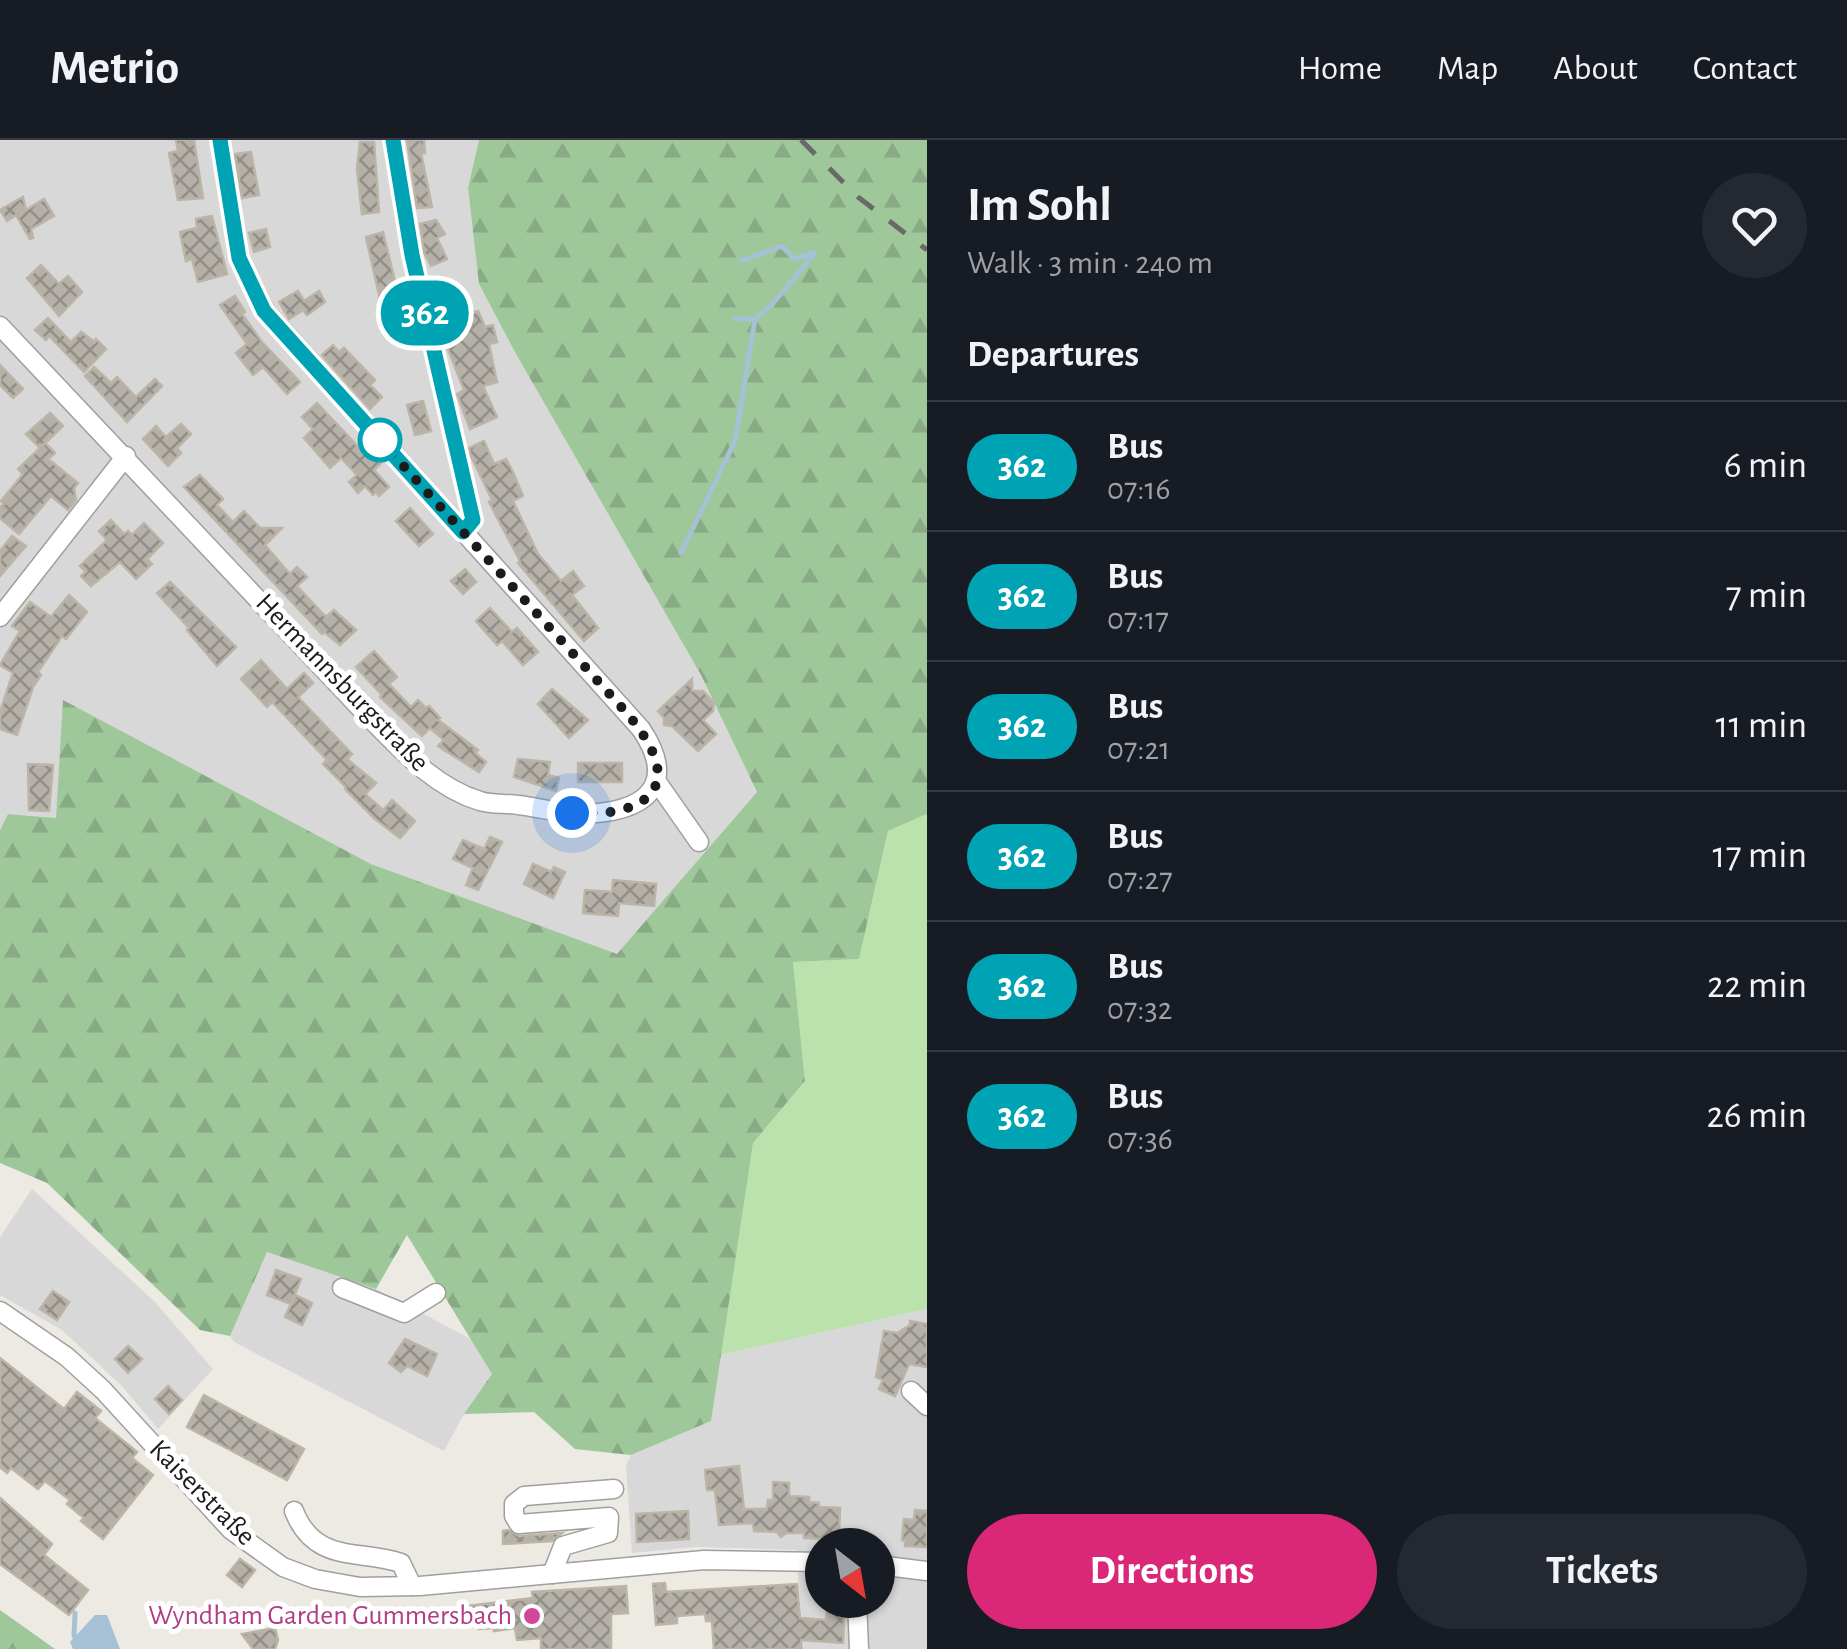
<!DOCTYPE html>
<html lang="en">
<head>
<meta charset="utf-8">
<style>
  :root { --surface:#171b24; --page:#242831; --text:#f1f3f6; --muted:#9ea1a6; --line:#363941; --accent:#db2777 }
  body { margin:0; font-family:"Alegreya Sans",sans-serif; background:var(--page); color:var(--text); height:100vh; display:flex; flex-direction:column; font-size:38px; white-space:nowrap }
  * { box-sizing:border-box; margin:0 }
  p { font-size:32px; color:var(--muted) }
  .icon { flex:none; width:55px; height:55px; fill:none; stroke:currentColor; stroke-width:2; stroke-linecap:round; stroke-linejoin:round }
  .map { position:relative; flex:1; overflow:hidden }
  .side { display:flex; flex-direction:column; background:var(--surface); width:920px }
  .side>* { flex:none }
  .badge { padding:0 20px; border-radius:32px; font-size:35px; line-height:65px }
  .needle { width:65px; rotate:149deg }
  .fabs { position:absolute; left:805px; top:1388px; display:grid; gap:20px }
  .fabs a { display:grid; place-items:center; width:90px; height:90px; border-radius:50%; background:var(--surface); box-shadow:0 2px 8px #0004; font-size:50px }
  .you { position:absolute; width:50px; height:50px; margin:-25px; border:8px solid #fff; border-radius:50%; background:#1a73e8; box-shadow:0 0 0 15px #1a73e833 }
  .map>.badge { position:absolute; translate:-50% -50%; box-shadow:0 0 0 5px #fff }
  h2 { padding:0 40px; font-size:38px; line-height:90px }
  .round { display:grid; place-items:center; flex:none; width:105px; height:105px; border-radius:52px; background:var(--page) }
  .head { display:flex; align-items:center; justify-content:space-between; height:170px; padding:0 40px }
  h1 { font-size:48px; font-weight:600; line-height:75px }
  .button { display:flex; gap:20px; margin-top:auto; padding:20px 40px }
  .button a { flex:1; height:115px; border-radius:60px; background:var(--accent); color:#fff; font-size:40px; font-weight:600; line-height:115px; text-align:center }
  .button a+a { background:var(--page); color:var(--text) }
  ul { padding:0; list-style:none }
  li { display:flex; align-items:center; gap:30px; height:130px; padding:0 40px; border-top:2px solid var(--line) }
  li div { flex:1 }
  li b { display:block; font-size:38px }
  li em { font-style:normal }
  li .badge { min-width:110px; font-weight:700; text-align:center }
  header { display:flex; align-items:center; gap:60px; box-sizing:border-box; height:140px; padding:0 50px; background:var(--surface); border-bottom:2px solid var(--line) }
  header strong { font-size:48px }
  nav { display:flex; gap:55px; margin-inline-start:auto; font-size:35px }
  main { display:flex; flex:1; min-height:0 }
  .map>svg:first-child { display:block }
  .residential { fill:#d9d8d8; fill-rule:evenodd }
  .grass { fill:#bbe2ac }
  .forest { fill:url(#forest-firs) }
  .water { fill:#a6c1d5 }
  .lines { fill:none; stroke-linecap:round; stroke-linejoin:round }
  .stream { stroke:#a6c1d5; stroke-width:5 }
  .building { fill:url(#building-cross-hatch); stroke:#bcb4a6; stroke-width:2.5 }
  .minor-casing { stroke:#9f9f9f; stroke-width:21 }
  .minor { stroke:#fff; stroke-width:18 }
  .rail { stroke:#696969; stroke-width:5; stroke-dasharray:20 20; stroke-linecap:butt }
  .line-casing { stroke:#fff; stroke-width:22 }
  .line { stroke:#00a3b4; stroke-width:15 }
  .walk { stroke:#1b1b1b; stroke-width:10; stroke-dasharray:0 18 }
  .stop-dot { fill:#fff; stroke:#00a3b4; stroke-width:5 }
  .hotel-dot { fill:#d1479c; stroke:#fff; stroke-width:4 }
  .labels { text-anchor:middle; dominant-baseline:central; stroke-width:10; stroke-linejoin:round; paint-order:stroke }
  .street-label { font-size:28px; fill:#1b1b1b; stroke:#fff }
  .hotel-label { font-size:28px; fill:#b23c85; stroke:#fff; text-anchor:end }
</style>
</head>
<body>
<header>
<strong>Metrio</strong>
<nav><a>Home</a><a>Map</a><a>About</a><a>Contact</a></nav>
</header>
<main>
<div class="map">
<svg width="927" height="1509" viewBox="0 0 927 1509">
  <defs>
    <pattern id="forest-firs" width="22" height="20" patternUnits="userSpaceOnUse" patternTransform="scale(2.5)"><rect width="22" height="20" fill="#9ec79a"/><path d="M5 1l3.5 6h-7zM16 11l3.5 6h-7z" fill="#88aa84"/></pattern>
    <pattern id="building-cross-hatch" width="8" height="8" patternUnits="userSpaceOnUse" patternTransform="scale(2.5)"><rect width="8" height="8" fill="#b5b0a8"/><path d="M0 0l8 8M0 8l8-8" fill="none" stroke="#928e88"/></pattern>
  </defs>
  <rect width="100%" height="100%" fill="#eceae2"/>
  <g class="residential">
    <path d="M 0,0 L 479,0 L 468,48 L 479,144 L 516,214 L 701,535 L 757,652 L 617,815 L 371,724 L 64,561 L 56,678 L 8,674 L 0,690 Z"/>
    <path d="M 32,1049 L 154,1161 L 213,1229 L 158,1289 L 122,1246 L 62,1190 L 0,1155 L 0,1097 Z"/>
    <path d="M 267,1112 L 376,1149 L 471,1199 L 493,1235 L 464,1274 L 444,1311 L 234,1202 L 230,1196 Z"/>
    <path d="M 927,1169 L 927,1509 L 804,1509 L 796,1410 L 696,1407 L 632,1413 L 626,1325 L 631,1315 L 711,1281 L 720,1215 ZM 822,1405 L 878,1405 L 878,1460 L 822,1460 Z"/>
  </g>
  <path class="grass" d="M 927,674 L 927,1169 L 720,1215 L 753,1003 L 805,941 L 793,822 L 859,819 L 888,691 Z"/>
  <g class="forest">
    <path d="M 479,0 L 927,0 L 927,674 L 888,691 L 859,819 L 793,822 L 805,941 L 753,1003 L 711,1281 L 631,1315 L 575,1309 L 534,1272 L 464,1274 L 492,1234 L 407,1095 L 376,1149 L 267,1112 L 230,1196 L 200,1190 L 47,1043 L 0,1023 L 0,690 L 8,674 L 56,678 L 63,560 L 371,724 L 617,814 L 757,652 L 701,535 L 516,214 L 479,144 L 468,48 Z"/>
    <path d="M 0,1470 L 55,1509 L 0,1509 Z"/>
  </g>
  <path class="water" d="M 95,1475 L 107,1475 L 120,1509 L 73,1509 L 70,1502 Z"/>
  <g class="lines">
    <g class="stream">
      <path d="M 741,121 L 782,106 L 794,119 L 813,113"/>
      <path d="M 735,179 L 755,179"/>
      <path d="M 681,413 L 735,301 L 755,179 C 780,160 794,136 815,113"/>
      <path d="M 75,1473 L 74,1495 L 80,1509"/>
    </g>
  </g>
  <g class="building">
    <path d="M 176,0 L 194,0 L 203,58 L 178,60 L 169,13 L 178,11 Z"/>
    <path d="M 407,0 L 424,0 L 425,13 L 421,13 L 432,67 L 417,68 Z"/>
    <path d="M 360,2 L 374,2 L 379,72 L 362,74 L 357,29 Z"/>
    <path d="M 251,12 L 259,55 L 242,58 L 235,14 Z"/>
    <path d="M 23,57 L 26,70 L 44,59 L 54,76 L 31,89 L 33,98 L 30,99 L 16,75 L 7,81 L 0,70 Z"/>
    <path d="M 212,76 L 227,134 L 198,142 L 192,119 L 186,121 L 180,92 L 197,88 L 196,79 Z"/>
    <path d="M 436,80 L 445,94 L 437,98 L 447,119 L 431,126 L 424,112 L 420,84 Z"/>
    <path d="M 266,89 L 270,107 L 254,112 L 249,93 Z"/>
    <path d="M 383,92 L 408,195 L 389,199 L 366,97 Z"/>
    <path d="M 41,125 L 59,144 L 68,136 L 82,152 L 59,176 L 27,138 Z"/>
    <path d="M 445,139 L 461,176 L 478,171 L 485,187 L 493,185 L 497,202 L 489,204 L 497,242 L 483,246 L 497,277 L 470,289 L 457,254 L 464,250 L 444,199 L 451,196 L 432,145 Z"/>
    <path d="M 298,151 L 304,161 L 319,151 L 325,162 L 307,175 L 303,170 L 289,179 L 279,162 Z"/>
    <path d="M 235,156 L 245,172 L 242,174 L 262,202 L 300,242 L 287,254 L 263,227 L 253,235 L 236,213 L 247,204 L 220,165 Z"/>
    <path d="M 48,178 L 71,202 L 81,192 L 95,202 L 96,199 L 106,209 L 84,232 L 49,196 L 46,200 L 35,190 Z"/>
    <path d="M 333,205 L 339,212 L 344,208 L 375,240 L 370,245 L 382,257 L 370,269 L 322,215 Z"/>
    <path d="M 0,225 L 23,249 L 13,258 L 0,245 Z"/>
    <path d="M 94,227 L 111,243 L 117,237 L 136,257 L 155,239 L 162,246 L 127,282 L 85,236 Z"/>
    <path d="M 423,261 L 431,291 L 415,295 L 407,265 Z"/>
    <path d="M 317,263 L 366,315 L 372,310 L 382,322 L 374,330 L 389,347 L 379,356 L 376,352 L 373,355 L 365,346 L 358,353 L 349,342 L 357,335 L 341,318 L 330,328 L 304,298 L 313,289 L 302,277 Z"/>
    <path d="M 50,273 L 63,286 L 40,308 L 26,294 Z"/>
    <path d="M 181,284 L 191,294 L 177,308 L 181,313 L 168,326 L 143,299 L 156,286 L 166,297 Z"/>
    <path d="M 484,301 L 494,324 L 506,319 L 512,330 L 523,356 L 513,361 L 538,414 L 561,441 L 573,431 L 584,446 L 572,455 L 598,488 L 584,501 L 518,423 L 520,421 L 489,362 L 492,360 L 471,316 L 469,308 Z"/>
    <path d="M 45,303 L 55,313 L 48,319 L 78,343 L 74,348 L 76,360 L 68,370 L 51,356 L 19,394 L 0,378 L 0,367 L 4,364 L 1,361 L 23,334 L 18,329 Z"/>
    <path d="M 200,335 L 223,359 L 217,365 L 233,382 L 244,371 L 260,388 L 282,388 L 265,405 L 290,434 L 297,427 L 307,437 L 297,446 L 326,477 L 334,470 L 356,490 L 340,505 L 324,492 L 322,494 L 184,347 Z"/>
    <path d="M 410,368 L 433,394 L 419,406 L 396,381 Z"/>
    <path d="M 111,380 L 124,394 L 128,391 L 132,395 L 144,383 L 163,403 L 147,419 L 152,424 L 136,439 L 120,422 L 91,446 L 81,436 L 86,432 L 80,426 L 107,400 L 99,391 Z"/>
    <path d="M 12,396 L 26,406 L 0,436 L 0,411 Z"/>
    <path d="M 465,429 L 476,442 L 463,454 L 451,441 Z"/>
    <path d="M 170,442 L 236,507 L 217,526 L 187,490 L 189,488 L 157,453 Z"/>
    <path d="M 69,455 L 87,472 L 66,499 L 62,496 L 38,532 L 41,535 L 33,547 L 17,595 L 0,589 L 0,572 L 13,533 L 0,525 L 20,491 L 12,486 L 30,462 L 51,477 Z"/>
    <path d="M 490,468 L 512,492 L 517,488 L 538,512 L 523,525 L 502,501 L 497,505 L 476,481 Z"/>
    <path d="M 374,511 L 397,537 L 389,544 L 411,567 L 418,560 L 426,568 L 429,566 L 440,578 L 438,580 L 478,610 L 475,613 L 486,622 L 479,632 L 438,606 L 444,600 L 430,588 L 422,596 L 380,557 L 382,555 L 356,527 Z"/>
    <path d="M 261,520 L 287,549 L 304,533 L 313,543 L 298,557 L 352,614 L 347,619 L 376,643 L 365,654 L 383,670 L 379,675 L 392,660 L 415,681 L 400,698 L 375,679 L 345,649 L 346,647 L 323,624 L 327,620 L 272,562 L 267,567 L 241,539 Z"/>
    <path d="M 692,539 L 692,551 L 703,551 L 714,563 L 713,571 L 703,580 L 716,594 L 698,611 L 672,586 L 664,585 L 664,578 L 658,571 Z"/>
    <path d="M 552,549 L 588,580 L 569,598 L 538,564 Z"/>
    <path d="M 518,619 L 550,622 L 548,635 L 559,638 L 556,651 L 514,637 Z"/>
    <rect x="578" y="623" width="44" height="19"/>
    <path d="M 28,624 L 53,625 L 49,671 L 29,670 Z"/>
    <path d="M 490,697 L 502,702 L 478,750 L 466,745 L 473,728 L 453,719 L 463,700 L 484,709 Z"/>
    <path d="M 533,724 L 551,732 L 554,727 L 565,732 L 553,758 L 524,744 Z"/>
    <path d="M 613,740 L 656,744 L 654,766 L 619,763 L 618,776 L 583,773 L 585,750 L 612,752 Z"/>
    <path d="M 276,1130 L 301,1139 L 291,1164 L 267,1155 Z"/>
    <path d="M 53,1151 L 69,1162 L 57,1180 L 40,1169 Z"/>
    <path d="M 295,1155 L 312,1163 L 302,1185 L 285,1177 Z"/>
    <path d="M 910,1181 L 927,1184 L 927,1227 L 909,1224 L 895,1256 L 879,1249 L 883,1240 L 876,1237 L 884,1191 L 897,1193 L 910,1185 Z"/>
    <path d="M 405,1199 L 437,1214 L 427,1236 L 407,1226 L 401,1232 L 389,1223 Z"/>
    <path d="M 128,1206 L 142,1219 L 128,1233 L 115,1219 Z"/>
    <path d="M 0,1218 L 64,1269 L 77,1252 L 101,1271 L 95,1278 L 137,1312 L 132,1318 L 153,1335 L 103,1399 L 81,1381 L 84,1378 L 67,1364 L 70,1360 L 45,1341 L 38,1349 L 11,1328 L 7,1333 L 0,1327 Z"/>
    <path d="M 168,1246 L 182,1260 L 169,1274 L 155,1259 Z"/>
    <path d="M 204,1255 L 304,1309 L 287,1340 L 187,1287 Z"/>
    <path d="M 739,1326 L 744,1369 L 767,1369 L 768,1360 L 773,1360 L 773,1342 L 789,1343 L 789,1356 L 809,1357 L 809,1362 L 819,1363 L 819,1367 L 840,1368 L 839,1393 L 833,1392 L 832,1399 L 804,1398 L 804,1393 L 786,1393 L 781,1397 L 777,1392 L 754,1391 L 753,1383 L 719,1385 L 715,1350 L 707,1350 L 705,1330 Z"/>
    <path d="M 0,1358 L 52,1404 L 44,1415 L 88,1450 L 69,1475 L 0,1424 Z"/>
    <path d="M 915,1370 L 927,1371 L 927,1407 L 905,1406 L 905,1401 L 902,1400 L 904,1379 L 914,1380 Z"/>
    <path d="M 688,1371 L 689,1399 L 637,1402 L 636,1374 Z"/>
    <path d="M 508,1390 L 519,1396 L 562,1393 L 552,1401 L 503,1404 L 503,1391 Z"/>
    <path d="M 240,1419 L 255,1430 L 242,1447 L 227,1435 Z"/>
    <path d="M 665,1443 L 666,1452 L 797,1444 L 800,1478 L 826,1480 L 828,1460 L 845,1460 L 843,1503 L 801,1500 L 802,1509 L 714,1509 L 712,1481 L 706,1481 L 705,1474 L 677,1476 L 677,1483 L 656,1485 L 653,1444 Z"/>
    <path d="M 626,1446 L 628,1473 L 611,1474 L 611,1509 L 541,1509 L 541,1498 L 517,1500 L 515,1488 L 494,1491 L 493,1488 L 479,1489 L 478,1482 L 453,1483 L 451,1468 L 533,1458 L 532,1452 Z"/>
    <path d="M 275,1488 L 278,1500 L 275,1509 L 253,1509 L 242,1494 Z"/>
  </g>
  <g class="lines">
    <defs>
      <g id="minor">
        <path d="M 393,0 L 412,115 L 473,380 L 463,391"/>
        <path d="M 0,186 L 365,573 C 398,606 433,647 480,661 C 492,665 506,663 518,665 C 536,667 554,672 571,673 C 631,677 685,654 641,589 L 265,171 L 239,118 L 220,0"/>
        <path d="M 0,477 L 126,316"/>
        <path d="M 657,642 L 699,702"/>
        <path d="M 342,1148 L 404,1173 L 436,1153"/>
        <path d="M 0,1171 L 67,1217 L 103,1250 L 231,1390 L 283,1427 L 315,1439 L 360,1447 L 420,1446 L 704,1420 L 822,1422"/>
        <path d="M 911,1251 L 927,1266"/>
        <path d="M 294,1371 C 315,1424 358,1409 401,1423 L 412,1446"/>
        <path d="M 878,1425 L 927,1431"/>
        <path d="M 552,1434 L 563,1406 L 608,1393 L 609,1377 L 519,1384 L 514,1376 L 514,1364 L 524,1356 L 614,1349"/>
        <path d="M 857,1460 L 859,1509"/>
      </g>
    </defs>
    <use href="#minor" class="minor-casing"/>
    <use href="#minor" class="minor"/>
    <path class="rail" d="M 801,0 L 858,57 L 927,110"/>
  </g>
  <g class="lines">
    <defs>
      <path id="line" d="M 220,0 L 239,118 L 264,171 L 463,392 L 473,380 L 412,115 L 393,0"/>
    </defs>
    <use href="#line" class="line-casing"/>
    <use href="#line" class="line"/>
    <path class="walk" d="M 380,300 L 624,570 C 653,603 684,653 621,670 C 606,674 587,673 572,673"/>
  </g>
  <circle class="stop-dot" cx="380" cy="300" r="20"/>
  <circle class="hotel-dot" cx="532" cy="1476" r="10"/>
  <g class="labels">
    <g class="street-label">
      <text transform="translate(342 543) rotate(46)">Hermannsburgstraße</text>
      <text transform="translate(202 1353) rotate(45)">Kaiserstraße</text>
    </g>
    <g class="hotel-label">
      <text x="512" y="1476">Wyndham Garden Gummersbach</text>
    </g>
  </g>
</svg>
<div class="fabs">
<a><svg class="needle" viewBox="-14 -14 28 28"><path d="M0-13l5 13h-10z" fill="#e53935"/><path d="M0 13l5-13h-10z" fill="#9ea1a6"/></svg></a>
</div>
<div class="you" style="left:572px;top:673px"></div>
<b class="badge" style="left:425px;top:173px;background:#00a3b4;color:#fff">362</b>
</div>
<section class="side">
<div class="head"><div><h1>Im Sohl</h1><p>Walk · 3 min · 240 m</p></div><a class="round"><svg class="icon" aria-label="heart" viewBox="0 0 24 24"><path d="M12 20l-8-8c-3-5 5-10 8-4 3-6 11-1 8 4z"/></svg></a></div>
<h2>Departures</h2>
<ul>
<li><span class="badge" style="background:#00a3b4;color:#fff">362</span><div><b>Bus</b><p>07:16</p></div><em>6 min</em></li>
<li><span class="badge" style="background:#00a3b4;color:#fff">362</span><div><b>Bus</b><p>07:17</p></div><em>7 min</em></li>
<li><span class="badge" style="background:#00a3b4;color:#fff">362</span><div><b>Bus</b><p>07:21</p></div><em>11 min</em></li>
<li><span class="badge" style="background:#00a3b4;color:#fff">362</span><div><b>Bus</b><p>07:27</p></div><em>17 min</em></li>
<li><span class="badge" style="background:#00a3b4;color:#fff">362</span><div><b>Bus</b><p>07:32</p></div><em>22 min</em></li>
<li><span class="badge" style="background:#00a3b4;color:#fff">362</span><div><b>Bus</b><p>07:36</p></div><em>26 min</em></li>
</ul>
<div class="button"><a>Directions</a><a>Tickets</a></div>
</section>
</main>
</body>
</html>
